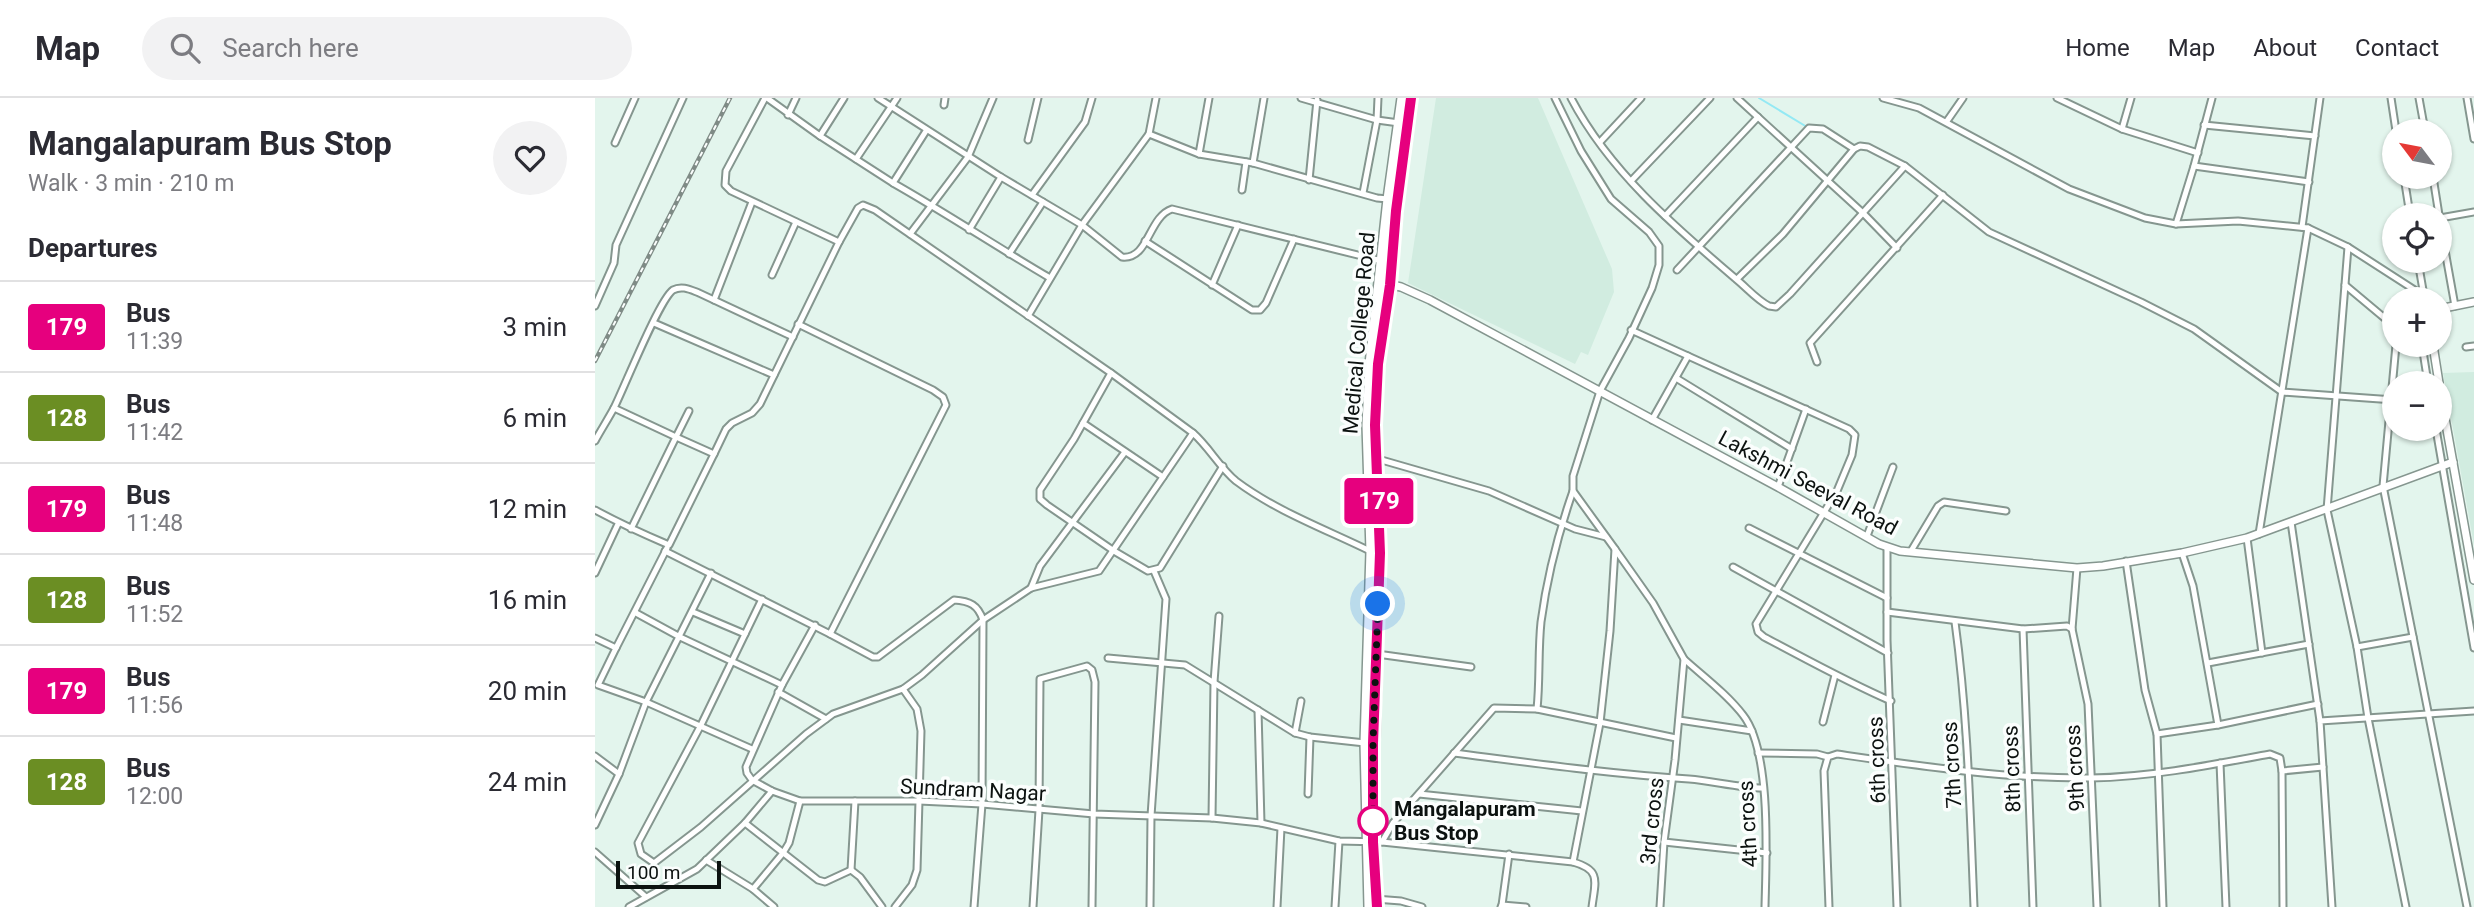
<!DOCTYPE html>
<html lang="en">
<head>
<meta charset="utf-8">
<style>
  :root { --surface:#fff; --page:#f2f2f3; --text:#2b2b33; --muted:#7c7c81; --line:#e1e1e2 }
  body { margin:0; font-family:Roboto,sans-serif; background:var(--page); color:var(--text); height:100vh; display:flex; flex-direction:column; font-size:26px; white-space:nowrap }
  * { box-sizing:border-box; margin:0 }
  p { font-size:23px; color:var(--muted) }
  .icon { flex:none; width:38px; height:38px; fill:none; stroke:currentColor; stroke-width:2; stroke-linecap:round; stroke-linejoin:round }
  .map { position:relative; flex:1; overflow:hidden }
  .panel { display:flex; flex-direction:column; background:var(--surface); width:595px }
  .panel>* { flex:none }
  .badge { padding:0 14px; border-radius:5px; font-size:24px; line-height:46px }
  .needle { width:46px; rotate:302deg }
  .tools { position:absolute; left:1787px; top:21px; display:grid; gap:14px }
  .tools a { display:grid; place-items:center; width:70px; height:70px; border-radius:50%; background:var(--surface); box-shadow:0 2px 5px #0004; font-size:35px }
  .scale { position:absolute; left:21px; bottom:18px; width:105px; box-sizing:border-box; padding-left:7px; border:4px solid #0c1210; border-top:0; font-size:19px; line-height:24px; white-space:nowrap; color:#0c1210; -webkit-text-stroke:5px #fbfefd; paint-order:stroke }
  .you { position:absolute; width:35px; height:35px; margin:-18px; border:5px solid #fff; border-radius:50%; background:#1a73e8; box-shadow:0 0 0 10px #1a73e833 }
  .map>.badge { position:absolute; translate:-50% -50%; box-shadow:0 0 0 4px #fff }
  h2 { padding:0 28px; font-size:26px; line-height:63px }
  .round { display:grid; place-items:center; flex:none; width:74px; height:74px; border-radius:37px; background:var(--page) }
  .headline { display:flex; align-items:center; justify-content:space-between; height:119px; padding:0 28px }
  h1 { font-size:33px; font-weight:700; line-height:52px }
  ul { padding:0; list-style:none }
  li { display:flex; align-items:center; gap:21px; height:91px; padding:0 28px; border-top:2px solid var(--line) }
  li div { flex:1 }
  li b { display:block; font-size:26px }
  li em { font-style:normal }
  li .badge { min-width:77px; font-weight:700; text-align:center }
  header { display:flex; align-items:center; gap:42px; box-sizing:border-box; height:98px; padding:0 35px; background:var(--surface); border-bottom:2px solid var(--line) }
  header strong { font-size:33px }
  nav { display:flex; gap:38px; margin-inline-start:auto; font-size:24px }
  .search { width:490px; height:63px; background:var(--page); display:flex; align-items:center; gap:18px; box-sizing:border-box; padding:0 24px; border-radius:38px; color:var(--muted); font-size:26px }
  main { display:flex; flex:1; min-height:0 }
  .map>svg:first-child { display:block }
  .built { fill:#d1ece0 }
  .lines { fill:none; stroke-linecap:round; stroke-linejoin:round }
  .stream { stroke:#94e9f4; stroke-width:2 }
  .minor-casing { stroke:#85968f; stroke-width:9 }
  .tertiary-casing { stroke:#85968f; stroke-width:10 }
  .primary-casing { stroke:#85968f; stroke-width:12 }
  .minor { stroke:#fff; stroke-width:5 }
  .tertiary { stroke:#fff; stroke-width:7 }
  .primary { stroke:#fff; stroke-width:9 }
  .rail-casing { stroke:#7f8b86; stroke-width:4.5 }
  .rail { stroke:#fbfefd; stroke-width:2; stroke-dasharray:5; stroke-linecap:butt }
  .line-casing { stroke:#fff; stroke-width:16 }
  .line { stroke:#e6007e; stroke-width:10 }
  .walk { stroke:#0c1210; stroke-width:7; stroke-dasharray:0 12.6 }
  .stop-dot { fill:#fff; stroke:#e6007e; stroke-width:3.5 }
  .labels { text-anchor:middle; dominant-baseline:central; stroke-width:7; stroke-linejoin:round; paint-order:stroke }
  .street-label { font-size:21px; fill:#0c1210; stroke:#fbfefd }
  .stop-label { font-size:21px; font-weight:bold; fill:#0c1210; stroke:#fbfefd; text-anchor:start }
</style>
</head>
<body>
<header>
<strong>Map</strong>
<div class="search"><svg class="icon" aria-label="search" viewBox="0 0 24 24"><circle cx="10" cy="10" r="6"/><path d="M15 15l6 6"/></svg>Search here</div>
<nav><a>Home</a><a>Map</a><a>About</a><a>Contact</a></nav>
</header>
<main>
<section class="panel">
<div class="headline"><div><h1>Mangalapuram Bus Stop</h1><p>Walk · 3 min · 210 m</p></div><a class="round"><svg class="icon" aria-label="heart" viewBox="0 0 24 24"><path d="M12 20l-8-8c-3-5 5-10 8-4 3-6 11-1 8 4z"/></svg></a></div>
<h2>Departures</h2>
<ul>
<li><span class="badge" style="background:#e6007e;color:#fff">179</span><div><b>Bus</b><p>11:39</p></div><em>3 min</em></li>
<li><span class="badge" style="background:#6b8e23;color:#fff">128</span><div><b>Bus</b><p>11:42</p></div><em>6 min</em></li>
<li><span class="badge" style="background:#e6007e;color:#fff">179</span><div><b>Bus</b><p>11:48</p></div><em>12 min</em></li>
<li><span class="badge" style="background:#6b8e23;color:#fff">128</span><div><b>Bus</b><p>11:52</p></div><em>16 min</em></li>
<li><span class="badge" style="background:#e6007e;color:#fff">179</span><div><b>Bus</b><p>11:56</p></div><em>20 min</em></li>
<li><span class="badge" style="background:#6b8e23;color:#fff">128</span><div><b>Bus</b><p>12:00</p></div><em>24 min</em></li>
</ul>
</section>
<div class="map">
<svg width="1879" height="809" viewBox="0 0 1879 809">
  <rect width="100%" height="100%" fill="#e3f5ed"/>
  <g class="built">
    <path d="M 841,0 L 943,0 L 1017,171 L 1019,194 L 993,257 L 986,254 L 980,266 L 813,185 Z"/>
    <path d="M 1879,274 L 1879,447 L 1848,275 Z"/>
  </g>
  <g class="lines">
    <path class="stream" d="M 1164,0 L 1212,29"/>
    <defs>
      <g id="minor">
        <path d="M 170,0 L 131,73 L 130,87 L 136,93 L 244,144 L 263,110 L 268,107 L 280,112 L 516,275 L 598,335 C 614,349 625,370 641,383 C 681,413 730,431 775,453"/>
        <path d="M 172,0 L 225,38"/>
        <path d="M 249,0 L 225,38 L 298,85"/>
        <path d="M 283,0 L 406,79 L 487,127 L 527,159 C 554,162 553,119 577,111 L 787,163"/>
        <path d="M 706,0 L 782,22 L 804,25"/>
        <path d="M 960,0 L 986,53 L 1016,101 L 1054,134 L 1064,148 L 1064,167 L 1057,190 L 1034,240 L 1005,293 L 978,378 L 978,393 L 1020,451"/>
        <path d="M 976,0 C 1014,73 1080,129 1141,181 C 1152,190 1162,202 1174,208 L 1181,209 L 1195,196 L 1310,68"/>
        <path d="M 1142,0 L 1268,115 L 1302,150"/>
        <path d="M 1288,0 L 1324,10 L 1474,91 L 1550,120 L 1581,126 L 1643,123 L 1713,130 L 1753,149 L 1829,198"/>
        <path d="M 1462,0 L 1527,31 L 1603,55"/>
        <path d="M 1796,0 L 1801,33"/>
        <path d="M 1824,0 L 1830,33"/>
        <path d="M 1872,0 L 1879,41"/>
        <path d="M 349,7 L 350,0"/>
        <path d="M 193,17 L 201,0"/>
        <path d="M 1352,23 L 1368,0"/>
        <path d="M 1609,27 L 1720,38"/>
        <path d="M 1527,31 L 1536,0"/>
        <path d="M 331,33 L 298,85 C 351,115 402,149 455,180"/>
        <path d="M 554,36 L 604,56 L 658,65 L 782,100 L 793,101"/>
        <path d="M 433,42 L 443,0"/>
        <path d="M 1005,44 L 1046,0"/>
        <path d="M 20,45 L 40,0"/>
        <path d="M 604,56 L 614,0"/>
        <path d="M 261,61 L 302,0"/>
        <path d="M 658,65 L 669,0"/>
        <path d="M 1599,68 L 1714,84"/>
        <path d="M 1809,79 L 1815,117"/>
        <path d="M 1838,79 L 1844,117"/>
        <path d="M 714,82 L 722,2"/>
        <path d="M 1036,83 L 1115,0"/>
        <path d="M 647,92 L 651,64"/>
        <path d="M 768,95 L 782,22 L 783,0"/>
        <path d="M 437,97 L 490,24 L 497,0"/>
        <path d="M 1070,118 L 1163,19"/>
        <path d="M 1844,119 L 1860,208"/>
        <path d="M 1845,120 L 1879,114"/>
        <path d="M 1581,126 L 1599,68 L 1617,0"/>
        <path d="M 1707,129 L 1725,0"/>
        <path d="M 374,132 L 406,79"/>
        <path d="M 315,136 L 373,59 L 398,0"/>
        <path d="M 550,143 L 657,212 L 665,212 L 671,205 L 699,141"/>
        <path d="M 1753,149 L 1732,412 L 1762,549 L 1773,620 L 1811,809"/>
        <path d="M 414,156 L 448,104"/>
        <path d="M 1823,163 L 1829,198"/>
        <path d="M 1082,172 L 1214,30 L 1228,31 L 1259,51"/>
        <path d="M 177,177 L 201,124"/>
        <path d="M 1142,181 L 1188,136 L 1259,51 L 1265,48 L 1273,49 L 1310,68 L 1394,134 L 1546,204 L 1599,231 L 1687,294 L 1799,302"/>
        <path d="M 617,187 L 643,127"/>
        <path d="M 1750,187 L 1799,228"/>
        <path d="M 119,202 L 157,104"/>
        <path d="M 0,208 L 19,165 L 21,147 L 88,0"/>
        <path d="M 433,218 L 487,127 L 554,36 L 561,0"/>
        <path d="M 59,225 L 179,277"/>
        <path d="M 1036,232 L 1093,258"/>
        <path d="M 1801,247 L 1788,388 L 1872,809"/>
        <path d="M 1827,247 L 1833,285"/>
        <path d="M 1871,249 L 1879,248"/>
        <path d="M 1222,264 L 1215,245 L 1348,97"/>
        <path d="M 516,275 L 479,341 L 445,392 L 445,401 L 452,407 L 519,453 L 553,473 L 565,470 L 628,368"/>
        <path d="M 1081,280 L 1197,351"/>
        <path d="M 19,310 L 81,339 L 94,313"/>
        <path d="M 1057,322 L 1093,258 L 1254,331 L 1260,337 L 1257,357 L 1242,393 L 1161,526 L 1163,534 L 1169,539 C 1211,561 1252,584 1296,603"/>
        <path d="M 488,325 L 568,379"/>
        <path d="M 1841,331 L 1879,550"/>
        <path d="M 0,343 C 6,332 13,321 19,310 C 30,288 64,202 78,192 C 87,187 96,192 104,195 L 198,239"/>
        <path d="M 119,356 L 131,331 L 137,325 L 157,315 L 165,306 L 244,144"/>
        <path d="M 783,361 L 894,393 L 980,431 L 1011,439"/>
        <path d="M 1183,389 L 1211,311"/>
        <path d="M 0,412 C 24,425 48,436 74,447 L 119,356 L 81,339 L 36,431"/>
        <path d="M 1696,424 L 1725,623"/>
        <path d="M 1154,430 L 1292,500"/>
        <path d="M 1664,436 L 1713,130"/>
        <path d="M 1272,438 L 1298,369"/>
        <path d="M 1652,440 L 1667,555"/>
        <path d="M 1292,451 L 1292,542 L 1302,809"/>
        <path d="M 70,453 L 235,536 L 351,307 L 348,299 L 338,292 L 203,226"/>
        <path d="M 1316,453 L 1343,408 L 1349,404 L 1411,413"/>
        <path d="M 1587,455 L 1598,488 L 1623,627"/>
        <path d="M 1531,463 L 1550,592 L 1562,636 L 1568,809"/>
        <path d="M 1138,469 L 1293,555"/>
        <path d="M 1482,470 L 1477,531 L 1493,606 L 1502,809"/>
        <path d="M 0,475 L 23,426"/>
        <path d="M 436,490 L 445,468 L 530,354"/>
        <path d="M 167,501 L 106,627 L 43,745 L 46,756 L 59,765 L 106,729 L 211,636 L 238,616 L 308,591 L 327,577 L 388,522 L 436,490 L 504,473 L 598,335"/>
        <path d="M 98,514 L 150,536"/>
        <path d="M 1292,514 L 1428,531 L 1472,528 L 1477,531"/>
        <path d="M 41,515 L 85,539 L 187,587"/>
        <path d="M 1360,524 C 1373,619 1375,713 1379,809"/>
        <path d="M 220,527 L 187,587 L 151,669 L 152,675 L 157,682 L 177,693 L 205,703 L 324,703 L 387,706 L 499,716 L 617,720 L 666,725 L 744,743 L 787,744 L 978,764"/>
        <path d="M 1428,531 L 1438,809"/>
        <path d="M 235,536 L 278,559 L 283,559 L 359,502 C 375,503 383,507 388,522 L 387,706 L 379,809"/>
        <path d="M 0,540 L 21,550 L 3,587 L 51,604 L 116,475"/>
        <path d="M 1762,549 L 1818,539"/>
        <path d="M 21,550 L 72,450"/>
        <path d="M 782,556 L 876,569"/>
        <path d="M 513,560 L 590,567 L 700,635 L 715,639 L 770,645"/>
        <path d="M 1089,561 C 1109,579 1132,596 1148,617 C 1177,654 1171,762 1170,809"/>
        <path d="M 1613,565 L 1714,546"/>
        <path d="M 183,594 L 231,621"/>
        <path d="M 942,611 C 945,582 943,553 946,524 C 952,479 963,436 978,393"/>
        <path d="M 663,612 L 666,725"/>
        <path d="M 1084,622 L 1157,633"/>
        <path d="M 1228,624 L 1240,577"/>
        <path d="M 700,635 L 706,603"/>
        <path d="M 1562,636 L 1623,627 L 1723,606"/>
        <path d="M 859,655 C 937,665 1015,676 1094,681 C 1119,683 1143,690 1168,690"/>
        <path d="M 1163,655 L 1222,656 L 1233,659"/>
        <path d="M 0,658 L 24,676"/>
        <path d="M 1625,665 L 1631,809"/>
        <path d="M 1687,673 L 1728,669"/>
        <path d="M 713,696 L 715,639"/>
        <path d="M 824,696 L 987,713"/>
        <path d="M 617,720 L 619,584 L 624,518"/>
        <path d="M 150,725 L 223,782 L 230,784 L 256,772 L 265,779 L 287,809"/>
        <path d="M 0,727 L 24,676 L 51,604 L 157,651"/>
        <path d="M 787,744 L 798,725 L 899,610 L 942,611 L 1081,640"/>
        <path d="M 1069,744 L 1172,755"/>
        <path d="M 0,754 L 51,799"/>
        <path d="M 111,762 L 158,791 L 179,809"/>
        <path d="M 256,772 L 260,703"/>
        <path d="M 158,791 L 188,755 L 194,745 L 205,703"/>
        <path d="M 780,801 L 806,803 L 827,809"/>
        <path d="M 907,807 L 914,756"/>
        <path d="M 34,809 L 102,771 L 150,725 L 177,693"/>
        <path d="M 300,809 L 317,787 L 322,772 L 326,633 L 322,611 L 308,591"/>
        <path d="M 438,809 L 444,712 L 445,581 L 492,568 L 497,572 L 500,584 L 497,809"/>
        <path d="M 555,809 L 556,718 L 571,501 L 559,473"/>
        <path d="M 682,809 L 686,730"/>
        <path d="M 740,809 L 744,743"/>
        <path d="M 906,809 L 907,807 L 931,809"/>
        <path d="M 997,809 C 1000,784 1007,772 978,764 L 1005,625 L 1015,533 L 1020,451 L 1058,505 L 1089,561 L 1080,662 L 1069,744 L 1065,809"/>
        <path d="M 1234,809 L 1229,673 L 1233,659 L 1242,656 C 1325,668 1411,681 1496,680 C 1556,679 1616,667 1675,656 L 1685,660 L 1687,673 L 1688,809"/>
        <path d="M 1737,809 L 1725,623 L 1879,613"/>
      </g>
      <g id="tertiary">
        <path d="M 792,186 L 806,189 L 835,202 L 1183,389 L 1284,446 L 1305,453 L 1482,470 L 1508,468 L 1587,455 L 1652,440 L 1858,364"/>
        <path d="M 1844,211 L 1879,204"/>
        <path d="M 1838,247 L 1844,285"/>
        <path d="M 1844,287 L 1879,482"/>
      </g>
      <g id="primary">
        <path d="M 774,809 L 770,645 L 776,453 L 772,327 L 775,266 L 793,101 L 807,0"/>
        <path d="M 782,809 C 775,692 783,576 785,459 C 786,415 781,371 781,327 C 780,280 789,236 794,190 C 802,126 806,63 816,0"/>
      </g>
    </defs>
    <use href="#minor" class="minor-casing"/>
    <use href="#tertiary" class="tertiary-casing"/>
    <use href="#primary" class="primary-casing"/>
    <use href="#minor" class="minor"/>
    <use href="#tertiary" class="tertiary"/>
    <use href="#primary" class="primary"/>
    <defs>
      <path id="rail" d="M 0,263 L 135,0"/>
    </defs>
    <use href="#rail" class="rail-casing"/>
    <use href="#rail" class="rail"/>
  </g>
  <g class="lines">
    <defs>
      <path id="line" d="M 782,809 L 778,744 L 778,645 L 785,455 L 780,327 L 783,266 L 795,187 L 801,113 L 816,0"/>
    </defs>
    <use href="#line" class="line-casing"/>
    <use href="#line" class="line"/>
    <path class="walk" d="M 778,723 L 778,645 L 783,506"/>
  </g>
  <circle class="stop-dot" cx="778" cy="723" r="14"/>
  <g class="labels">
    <g class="street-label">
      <text transform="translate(764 235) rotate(-85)">Medical College Road</text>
      <text transform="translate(1213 385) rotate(28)">Lakshmi Seeval Road</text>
      <text transform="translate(1282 662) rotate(-92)">6th cross</text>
      <text transform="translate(1357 667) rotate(-93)">7th cross</text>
      <text transform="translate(1480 670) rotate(-93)">9th cross</text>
      <text transform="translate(1417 671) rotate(-92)">8th cross</text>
      <text transform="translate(378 692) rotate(3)">Sundram Nagar</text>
      <text transform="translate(1057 723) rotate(-84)">3rd cross</text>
      <text transform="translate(1153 726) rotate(-93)">4th cross</text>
    </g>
    <g class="stop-label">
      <text x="799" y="711">Mangalapuram<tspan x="799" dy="24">Bus Stop</tspan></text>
    </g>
  </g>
</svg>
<div class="tools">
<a><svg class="needle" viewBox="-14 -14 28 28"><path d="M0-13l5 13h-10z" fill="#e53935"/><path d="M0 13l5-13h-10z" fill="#7c7c81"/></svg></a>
<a><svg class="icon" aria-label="locate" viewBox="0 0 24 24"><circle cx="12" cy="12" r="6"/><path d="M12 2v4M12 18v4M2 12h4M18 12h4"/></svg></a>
<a>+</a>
<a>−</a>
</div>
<div class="scale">100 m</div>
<div class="you" style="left:783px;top:506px"></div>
<b class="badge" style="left:784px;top:403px;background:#e6007e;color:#fff">179</b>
</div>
</main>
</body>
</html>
